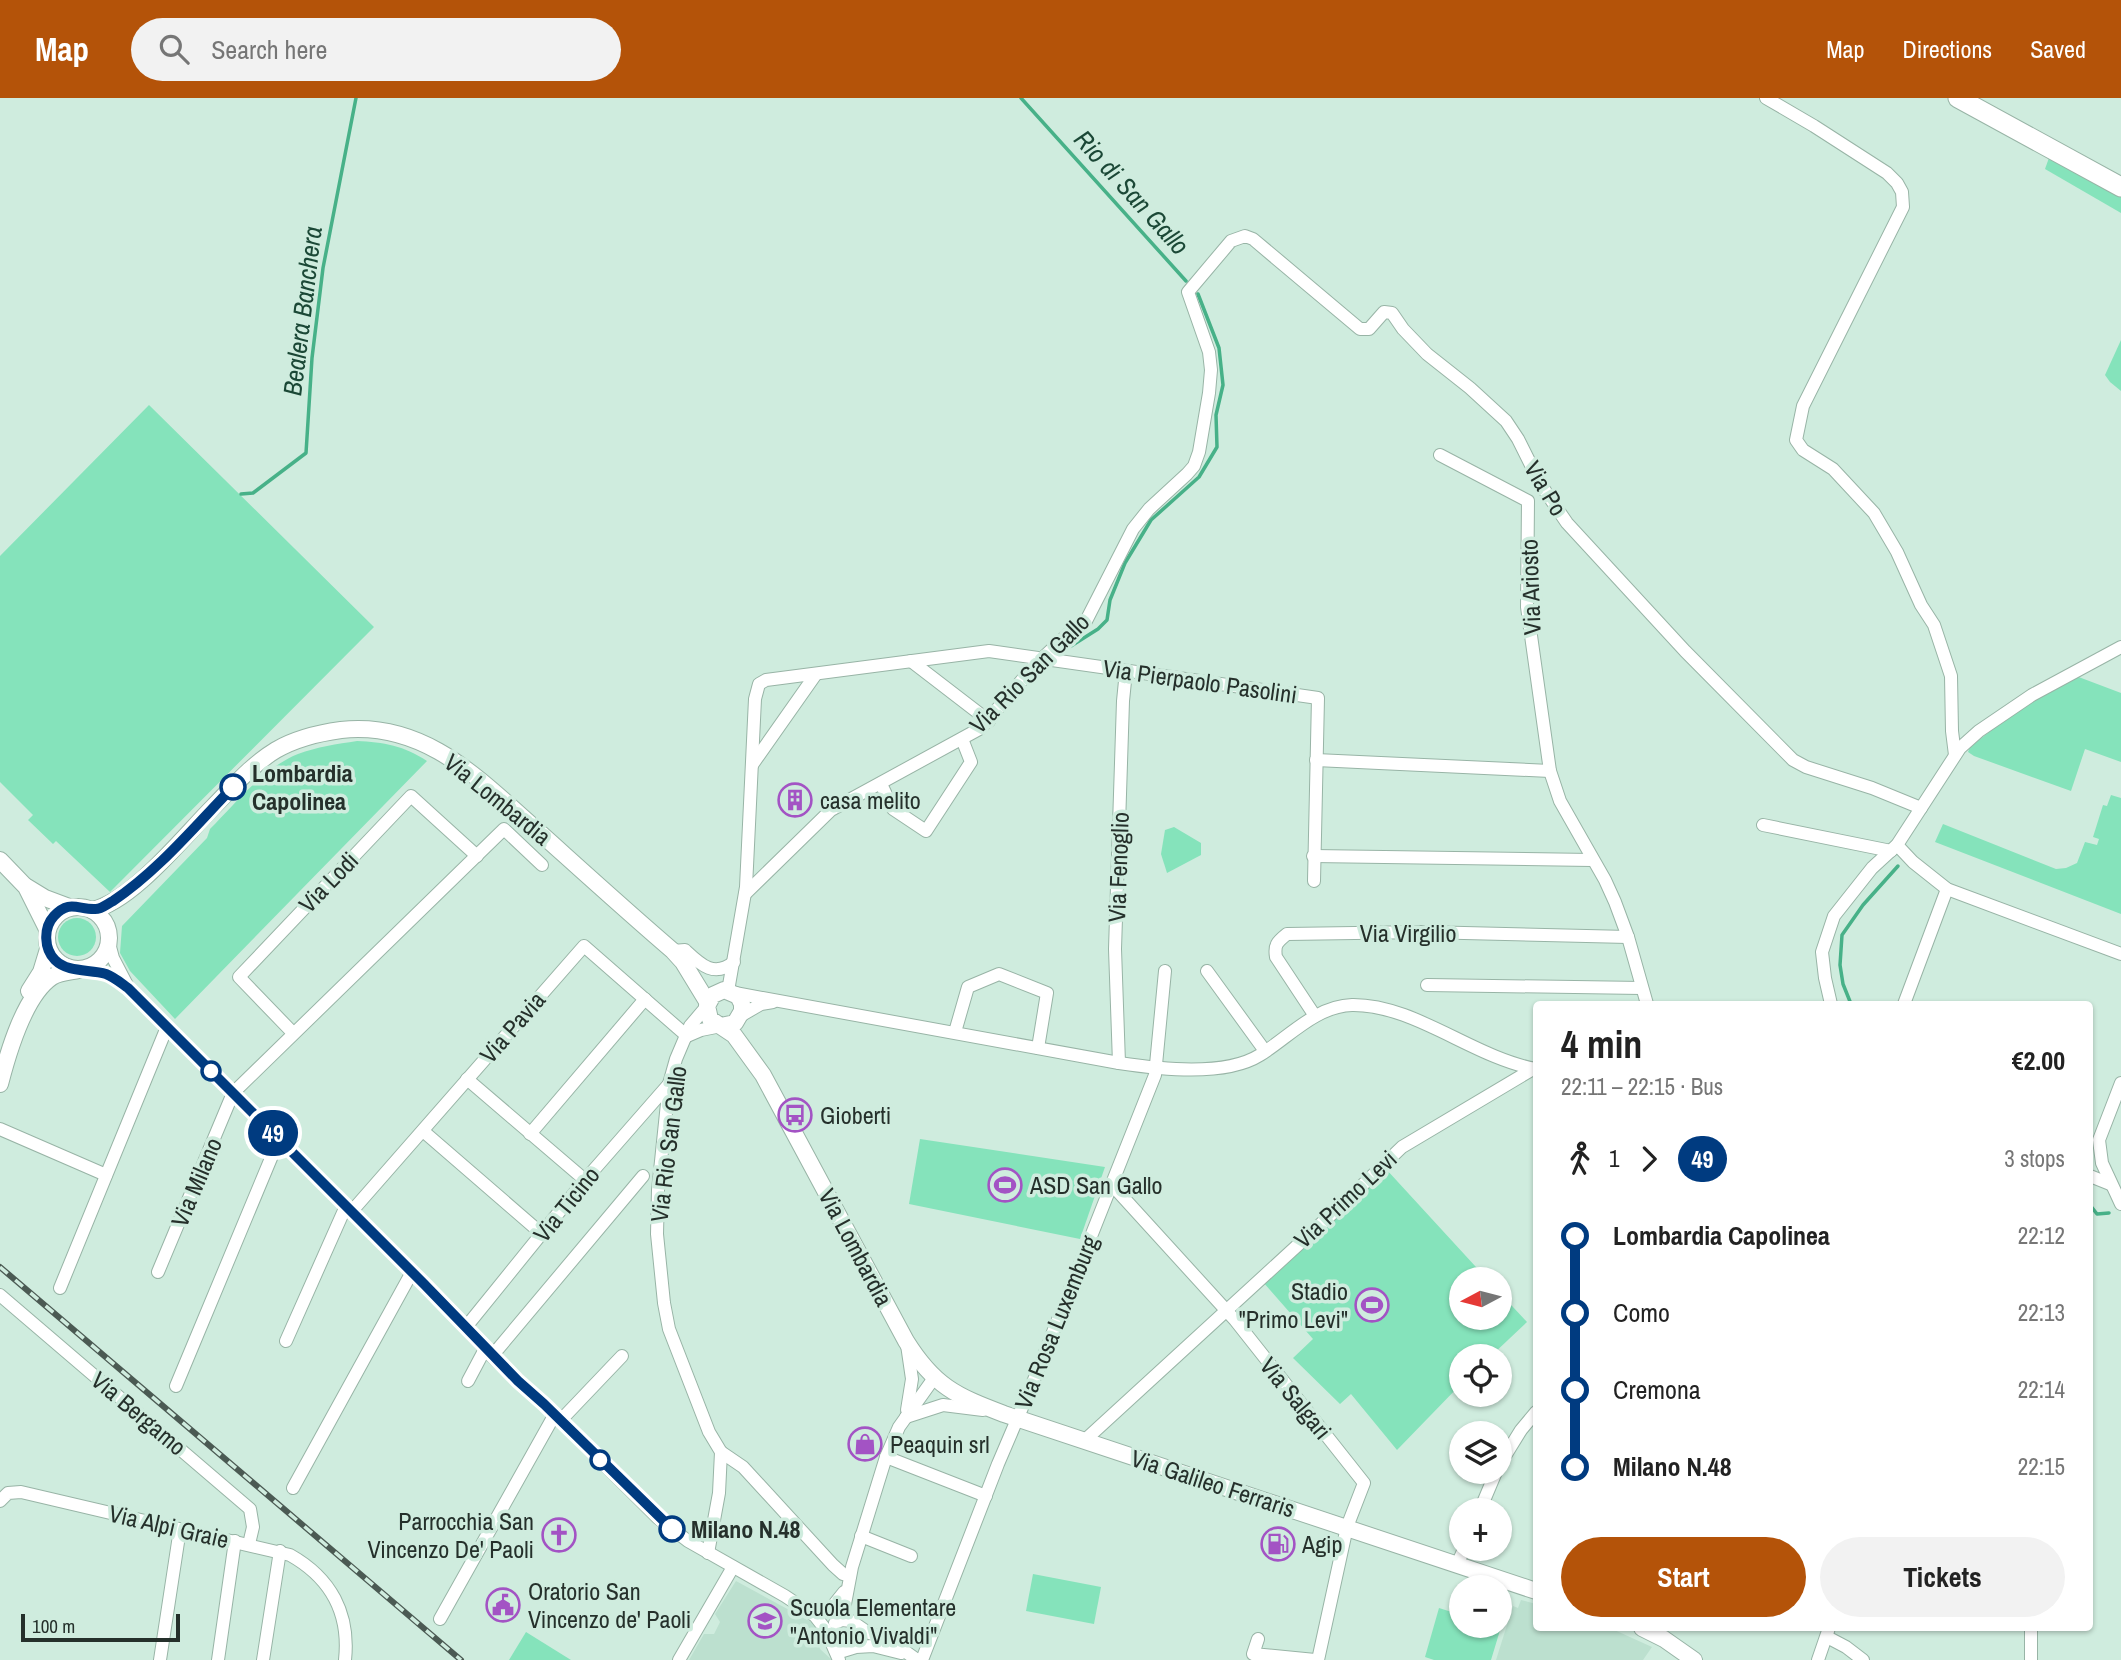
<!DOCTYPE html>
<html lang="en">
<head>
<meta charset="utf-8">
<style>
  :root { --surface:#fff; --page:#f2f2f2; --text:#222; --muted:#767676; --accent:#b45309 }
  body { margin:0; font-family:"Archivo Narrow",sans-serif; background:var(--page); color:var(--text); height:100vh; display:flex; flex-direction:column; font-size:26px; white-space:nowrap }
  * { box-sizing:border-box; margin:0 }
  p { font-size:23px; color:var(--muted) }
  .icon { flex:none; width:38px; height:38px; fill:none; stroke:currentColor; stroke-width:2; stroke-linecap:round; stroke-linejoin:round }
  .map { position:relative; flex:1; overflow:hidden }
  .details { position:absolute; left:1533px; top:903px; width:560px; height:630px; display:flex; flex-direction:column; background:var(--surface); border-radius:7px; box-shadow:0 2px 5px #0004 }
  .details>* { flex:none }
  .badge { padding:0 14px; border-radius:23px; font-size:24px; line-height:46px }
  .needle { width:46px; rotate:263deg }
  .tools { position:absolute; left:1449px; top:1169px; display:grid; gap:14px }
  .tools a { display:grid; place-items:center; width:63px; height:63px; border-radius:50%; background:var(--surface); box-shadow:0 2px 5px #0004; font-size:35px }
  .scale { position:absolute; left:21px; bottom:18px; width:159px; box-sizing:border-box; padding-left:7px; border:4px solid #25302b; border-top:0; font-size:19px; line-height:24px; white-space:nowrap; color:#25302b; -webkit-text-stroke:5px #cfecde; paint-order:stroke }
  .map>.badge { position:absolute; translate:-50% -50%; box-shadow:0 0 0 4px #fff }
  .legs { display:flex; align-items:center; gap:10px; height:77px; padding:0 28px; font-size:23px }
  .legs p { margin-inline-start:auto }
  .summary { display:flex; align-items:center; justify-content:space-between; height:119px; padding:0 28px }
  h1 { font-size:38px; font-weight:800; line-height:52px }
  .button { display:flex; gap:14px; margin-top:auto; padding:14px 28px }
  .button a { flex:1; height:80px; border-radius:42px; background:var(--accent); color:#fff; font-size:28px; font-weight:800; line-height:80px; text-align:center }
  .button a+a { background:var(--page); color:var(--text) }
  ul { padding:0 28px; list-style:none }
  li { display:flex; align-items:center; gap:24px; height:77px; font-size:26px }
  li i { display:grid; place-items:center; width:10px; height:100%; margin:0 9px; background:currentColor }
  li i::after { content:''; width:18px; height:18px; margin:-9px; border:5px solid; border-radius:50%; background:var(--surface) }
  li p { margin-inline-start:auto }
  li:first-child i { background:linear-gradient(#0000 50%,currentColor 0) }
  li:last-child i { background:linear-gradient(currentColor 50%,#0000 0) }
  header { display:flex; align-items:center; gap:42px; box-sizing:border-box; height:98px; padding:0 35px; background:var(--accent); color:#fff }
  header strong { font-size:33px }
  nav { display:flex; gap:38px; margin-inline-start:auto; font-size:24px }
  .search { width:490px; height:63px; background:var(--page); display:flex; align-items:center; gap:18px; box-sizing:border-box; padding:0 24px; border-radius:38px; color:var(--muted); font-size:26px }
  .map>svg:first-child { display:block }
  .built { fill:#bce0cf }
  .green { fill:#85e3bb }
  .lines { fill:none; stroke-linecap:round; stroke-linejoin:round }
  .stream { stroke:#47b188; stroke-width:3.5 }
  .minor-casing { stroke:#98b4a6; stroke-width:14 }
  .major-casing { stroke:#98b4a6; stroke-width:18 }
  .highway-casing { stroke:#98b4a6; stroke-width:21 }
  .minor { stroke:#fff; stroke-width:12 }
  .major { stroke:#fff; stroke-width:16 }
  .highway { stroke:#fff; stroke-width:19 }
  .rail-casing { stroke:#4b5a53; stroke-width:6 }
  .rail { stroke:#cfecde; stroke-width:3.5; stroke-dasharray:10; stroke-linecap:butt }
  .line-1-casing { stroke:#fff; stroke-width:16 }
  .line-1 { stroke:#003b80; stroke-width:10 }
  .stop-1-dot { fill:#fff; stroke:#003b80; stroke-width:3.5 }
  .labels { text-anchor:middle; dominant-baseline:central; stroke-width:7; stroke-linejoin:round; paint-order:stroke }
  .street-label { font-size:24px; fill:#25302b; stroke:#cfecde }
  .stop-label { font-size:24px; font-weight:bold; fill:#25302b; stroke:#cfecde; text-anchor:start }
  .poi-label { font-size:24px; fill:#25302b; stroke:#cfecde; text-anchor:start }
  .water-label { font-size:26px; font-style:italic; fill:#1b4836; stroke:#cfecde }
</style>
</head>
<body>
<header>
<strong>Map</strong>
<div class="search"><svg class="icon" aria-label="search" viewBox="0 0 24 24"><circle cx="10" cy="10" r="6"/><path d="M15 15l6 6"/></svg>Search here</div>
<nav><a>Map</a><a>Directions</a><a>Saved</a></nav>
</header>
<div class="map">
<svg width="2121" height="1562" viewBox="0 0 2121 1562">
  <rect width="100%" height="100%" fill="#cfecde"/>
  <g class="built">
    <path d="M 736,1483 L 815,1526 L 820,1551 L 832,1562 L 689,1562 L 704,1536 L 714,1536 L 720,1524 L 715,1516 Z"/>
    <path d="M 1521,1502 L 1536,1506 L 1536,1530 L 1610,1530 L 1652,1549 L 1643,1562 L 1496,1562 L 1513,1508 L 1518,1510 Z"/>
  </g>
  <g class="green">
    <path d="M 2050,57 L 2121,94 L 2121,115 L 2045,71 Z"/>
    <path d="M 2121,242 L 2121,293 L 2110,284 L 2105,277 Z"/>
    <path d="M 149,307 L 374,529 L 110,794 L 56,743 L 53,746 L 28,722 L 33,717 L 0,684 L 0,458 Z"/>
    <path d="M 2076,578 L 2121,595 L 2121,664 L 2085,651 L 2071,693 L 1974,658 L 1968,654 L 1970,649 L 2016,613 Z"/>
    <path d="M 357,643 C 383,644 405,648 427,663 L 175,921 L 130,873 L 120,855 L 122,828 L 207,740 L 210,731 C 236,705 263,670 298,656 C 317,649 337,646 357,643 Z"/>
    <path d="M 2111,697 L 2121,700 L 2121,816 L 1935,744 L 1943,726 L 2056,771 L 2066,770 L 2077,765 L 2085,744 L 2097,747 L 2099,741 L 2093,739 L 2103,707 L 2107,708 Z"/>
    <path d="M 1174,729 L 1201,745 L 1201,757 L 1167,775 L 1161,756 L 1165,732 Z"/>
    <circle cx="77" cy="839" r="19"/>
    <path d="M 920,1041 L 1105,1069 L 1080,1141 L 909,1106 Z"/>
    <path d="M 1386,1071 L 1487,1181 L 1461,1181 L 1461,1220 L 1500,1220 L 1500,1195 L 1527,1224 L 1491,1258 L 1461,1258 L 1461,1286 L 1397,1352 L 1351,1296 L 1340,1306 L 1293,1260 L 1313,1241 L 1263,1184 Z"/>
    <path d="M 1033,1476 L 1101,1489 L 1094,1526 L 1026,1513 Z"/>
    <path d="M 1439,1510 L 1461,1517 L 1461,1528 L 1501,1529 L 1491,1562 L 1434,1562 L 1425,1559 Z"/>
    <path d="M 526,1534 L 571,1562 L 509,1562 Z"/>
  </g>
  <g class="lines">
    <g class="stream">
      <path d="M 1021,0 L 1186,183"/>
      <path d="M 241,396 L 253,395 L 306,355 L 312,260 L 323,170 L 356,0"/>
      <path d="M 1060,555 L 1098,531 L 1107,522 L 1110,502 L 1125,465 L 1151,422 L 1199,379 L 1217,349 L 1216,317 L 1223,287 L 1219,250 L 1198,196"/>
      <path d="M 1851,906 L 1843,886 L 1840,867 L 1842,837 L 1863,807 L 1898,768"/>
      <path d="M 2090,1107 L 2097,1116 L 2109,1115"/>
    </g>
    <defs>
      <g id="minor">
        <path d="M 1766,0 L 1814,28 L 1887,75 L 1897,85 L 1902,94 L 1903,109 L 1803,308 L 1796,342 L 1803,352 L 1833,371 L 1874,415 L 1897,454 L 1921,507 L 1934,527 L 1951,578 L 1952,633 L 1955,657"/>
        <path d="M 1440,357 L 1528,403 L 1527,509 L 1550,673 L 1560,703 L 1605,782 L 1615,804 L 1628,839 L 1647,906"/>
        <path d="M 911,563 L 989,623"/>
        <path d="M 1316,662 L 1550,673"/>
        <path d="M 752,667 L 816,576"/>
        <path d="M 881,686 L 893,711 L 926,733 L 971,664 L 962,641"/>
        <path d="M 1763,727 L 1891,753"/>
        <path d="M 1897,747 L 1913,764 L 1947,791 L 2121,856"/>
        <path d="M 1313,758 L 1592,762"/>
        <path d="M 745,796 L 831,712 L 981,630 L 1034,568 L 1067,537 L 1086,523 L 1133,431 L 1149,411 L 1187,376 L 1194,368 L 1199,354 L 1209,295 L 1211,272 L 1209,254 L 1188,194 L 1231,143 L 1245,138 L 1253,141 L 1360,231 L 1369,231 L 1384,214 L 1392,215 L 1403,231 L 1427,256 L 1470,290 L 1506,323 L 1518,341 L 1541,387 L 1567,425 L 1685,553 L 1793,662 L 1806,669 L 1872,690 L 1921,710"/>
        <path d="M 109,845 L 113,860 L 127,887"/>
        <path d="M 673,853 L 685,852 C 701,867 714,880 734,864"/>
        <path d="M 81,871 L 110,877 L 128,890 L 435,1197 L 492,1258 L 544,1306 L 658,1420 L 688,1443 L 785,1498 L 815,1518 L 826,1532 L 839,1562"/>
        <path d="M 1207,873 L 1265,953"/>
        <path d="M 1427,887 L 1642,890"/>
        <path d="M 728,893 L 746,789 L 755,601 L 759,586 L 766,582 L 989,553 L 1318,600 L 1314,783"/>
        <path d="M 735,895 L 1119,965 C 1159,971 1225,979 1260,957 C 1289,939 1316,908 1352,907 C 1414,906 1474,960 1536,971"/>
        <path d="M 1831,906 L 1825,880 L 1822,854 L 1834,818 L 1872,770 L 1897,747 L 1960,650 L 1979,633 L 2032,597 L 2121,549"/>
        <path d="M 1904,906 L 1947,791"/>
        <path d="M 707,908 L 690,928 L 676,961 L 669,986 L 658,1092 L 657,1136 L 664,1205 L 669,1231 L 709,1334 L 721,1354 L 719,1395 L 708,1455"/>
        <path d="M 742,917 L 761,906 L 773,904"/>
        <path d="M 1315,918 L 1276,859 C 1274,847 1277,844 1287,836 L 1423,834 L 1628,839"/>
        <path d="M 955,934 L 968,889 L 999,876 L 1047,895 L 1038,950"/>
        <path d="M 293,935 L 239,879 L 411,698 L 477,758"/>
        <path d="M 687,938 L 701,932 L 721,928"/>
        <path d="M 1119,965 L 1115,851 L 1123,603 L 1126,573"/>
        <path d="M 467,981 L 585,1082"/>
        <path d="M 2121,985 L 2099,1042 L 2102,1065 L 2121,1106"/>
        <path d="M 0,1031 L 106,1077"/>
        <path d="M 423,1033 L 542,1136"/>
        <path d="M 530,1036 L 645,901"/>
        <path d="M 2090,1078 L 2110,1086"/>
        <path d="M 1112,1087 L 1235,1222 L 1364,1385 L 1347,1429 L 1318,1562"/>
        <path d="M 352,1113 L 584,848 L 687,938"/>
        <path d="M 158,1174 L 233,995 L 504,731 L 542,767"/>
        <path d="M 60,1190 L 167,929"/>
        <path d="M 0,1197 L 250,1411 L 253,1429 L 249,1446"/>
        <path d="M 466,1229 L 585,1082 L 669,986"/>
        <path d="M 286,1243 L 346,1108"/>
        <path d="M 492,1258 L 643,1078"/>
        <path d="M 468,1283 L 485,1251"/>
        <path d="M 176,1288 L 279,1041"/>
        <path d="M 907,1312 L 912,1281 L 907,1247"/>
        <path d="M 906,1319 L 943,1307 L 983,1312"/>
        <path d="M 561,1322 L 622,1258"/>
        <path d="M 1084,1343 L 1347,1102 L 1402,1049 L 1533,971"/>
        <path d="M 721,1354 L 743,1369 L 833,1467 L 843,1476 L 850,1478"/>
        <path d="M 886,1359 L 986,1398"/>
        <path d="M 1500,1366 L 1521,1332 L 1536,1314"/>
        <path d="M 293,1390 L 412,1174"/>
        <path d="M 0,1403 L 8,1395 L 21,1394 L 290,1457 C 331,1480 350,1516 345,1562"/>
        <path d="M 1480,1412 L 1496,1374"/>
        <path d="M 861,1438 L 911,1458"/>
        <path d="M 1457,1467 L 1464,1451"/>
        <path d="M 820,1512 L 832,1509 L 844,1494"/>
        <path d="M 440,1521 L 555,1316"/>
        <path d="M 842,1522 L 852,1469 L 886,1359 L 899,1329 L 934,1280"/>
        <path d="M 835,1525 L 842,1522 L 851,1523 L 867,1534 L 889,1542 L 917,1562"/>
        <path d="M 2031,1530 L 2031,1562"/>
        <path d="M 1827,1539 L 1846,1549 L 1863,1562"/>
        <path d="M 1258,1541 L 1253,1556 L 1315,1562"/>
        <path d="M 834,1549 L 843,1553 L 856,1549 L 873,1548 L 901,1555"/>
        <path d="M 160,1562 L 180,1431"/>
        <path d="M 218,1562 L 235,1443"/>
        <path d="M 263,1562 L 280,1453"/>
        <path d="M 679,1562 L 733,1469"/>
        <path d="M 922,1562 L 998,1366 L 1036,1277 L 1155,977 L 1165,873"/>
        <path d="M 1818,1562 L 1829,1530"/>
      </g>
      <g id="major">
        <path d="M 0,762 L 26,789 L 47,831"/>
        <path d="M 27,789 L 45,800 L 69,809"/>
        <circle cx="78" cy="840" r="31"/>
        <path d="M 92,812 C 132,804 184,738 213,709 C 232,690 251,667 276,652 C 295,641 319,635 341,632 C 421,623 474,676 529,725 C 577,768 624,811 673,853 L 683,864 L 708,905"/>
        <path d="M 29,893 L 41,874 L 48,851"/>
        <path d="M 721,928 L 735,925 L 742,913 L 742,906 L 738,898 L 724,892 L 713,897 L 707,908 L 710,921 L 734,937 L 763,977 L 906,1243 C 934,1288 956,1298 1004,1316 L 1536,1493"/>
        <path d="M 0,986 C 8,955 24,898 52,879 C 60,874 70,874 79,872"/>
        <path d="M 1642,1530 L 1664,1541 L 1694,1562"/>
      </g>
      <path id="highway" d="M 1958,0 L 2121,89"/>
    </defs>
    <use href="#minor" class="minor-casing"/>
    <use href="#major" class="major-casing"/>
    <use href="#highway" class="highway-casing"/>
    <use href="#minor" class="minor"/>
    <use href="#major" class="major"/>
    <use href="#highway" class="highway"/>
    <defs>
      <path id="rail" d="M 0,1169 L 461,1562"/>
    </defs>
    <use href="#rail" class="rail-casing"/>
    <use href="#rail" class="rail"/>
  </g>
  <g class="lines">
    <defs>
      <path id="line-1" d="M 233,689 C 195,728 158,773 113,803 C 107,806 101,812 94,811 C 77,811 69,802 54,818 C 43,830 44,851 55,862 C 68,875 90,871 106,876 C 114,879 121,885 128,890 L 424,1186 L 518,1283 L 544,1306 L 672,1431"/>
    </defs>
    <use href="#line-1" class="line-1-casing"/>
    <use href="#line-1" class="line-1"/>
  </g>
  <defs>
    <symbol id="building-ring" viewBox="-11 -11 22 22"><circle r="9.5" fill="#cfecde" stroke="#a353c4" stroke-width="1.5"/><path d="M-4-6H4V6H1V3H-1V6H-4ZM-2.5-4.3h1.7v1.8h-1.7ZM.8-4.3h1.7v1.8H.8ZM-2.5-1h1.7V.8h-1.7ZM.8-1h1.7V.8H.8Z" fill="#a353c4"/></symbol>
    <symbol id="bus-ring" viewBox="-11 -11 22 22"><circle r="9.5" fill="#cfecde" stroke="#a353c4" stroke-width="1.5"/><path d="M-5-6H5V4H4V6H2V4H-2V6H-4V4H-5ZM-3.5-4V0h7V-4ZM-3.5 1.2v1.5H-2V1.2ZM2 1.2v1.5H3.5V1.2Z" fill="#a353c4"/></symbol>
    <symbol id="stadium-ring" viewBox="-11 -11 22 22"><circle r="9.5" fill="#cfecde" stroke="#a353c4" stroke-width="1.5"/><path d="M0-5a6.5 5 0 1 0 0 10a6.5 5 0 1 0 0-10ZM-3.5-1.8h7v3.6h-7Z" fill="#a353c4"/></symbol>
    <symbol id="shop-ring" viewBox="-11 -11 22 22"><circle r="9.5" fill="#cfecde" stroke="#a353c4" stroke-width="1.5"/><path d="M-5-2.5h2.3a2.7 3.5 0 0 1 5.4 0H5L5.5 6h-11ZM-1.5-2.5h3a1.5 2.3 0 0 0-3 0Z" fill="#a353c4"/></symbol>
    <symbol id="church-ring" viewBox="-11 -11 22 22"><circle r="9.5" fill="#cfecde" stroke="#a353c4" stroke-width="1.5"/><path d="M-1.2-6h2.4v3.5h3.3v2.4h-3.3V6h-2.4V-.1h-3.3v-2.4h3.3Z" fill="#a353c4"/></symbol>
    <symbol id="fuel-ring" viewBox="-11 -11 22 22"><circle r="9.5" fill="#cfecde" stroke="#a353c4" stroke-width="1.5"/><path d="M-5.5-6h7V0h2V4h1.3V-2.5L3-4.5l.8-.8L6-3V5H2.5V1h-1V6h-7ZM-4.2-4.7v3.2H.2V-4.7Z" fill="#a353c4"/></symbol>
    <symbol id="civic-ring" viewBox="-11 -11 22 22"><circle r="9.5" fill="#cfecde" stroke="#a353c4" stroke-width="1.5"/><path d="M-.6-6.5H3V-4.5H.6V-3L4-1V1h2V6H-6V1h2V-1L-.6-3ZM-1.2 2.5V6h2.4V2.5Z" fill="#a353c4"/></symbol>
    <symbol id="school-ring" viewBox="-11 -11 22 22"><circle r="9.5" fill="#cfecde" stroke="#a353c4" stroke-width="1.5"/><path d="M0-5L7-2L0 1L-7-2ZM-4 1L0 2.5L4 1V4Q0 6-4 4Z" fill="#a353c4"/></symbol>
  </defs>
  <g fill-rule="evenodd">
    <use href="#building-ring" x="776" y="683" width="38" height="38"/>
    <use href="#bus-ring" x="776" y="998" width="38" height="38"/>
    <use href="#stadium-ring" x="986" y="1068" width="38" height="38"/>
    <use href="#stadium-ring" x="1353" y="1188" width="38" height="38"/>
    <use href="#shop-ring" x="846" y="1327" width="38" height="38"/>
    <use href="#church-ring" x="540" y="1418" width="38" height="38"/>
    <use href="#fuel-ring" x="1259" y="1427" width="38" height="38"/>
    <use href="#civic-ring" x="484" y="1488" width="38" height="38"/>
    <use href="#school-ring" x="746" y="1504" width="38" height="38"/>
  </g>
  <g class="stop-1-dot">
    <circle cx="233" cy="689" r="12"/>
    <circle cx="211" cy="973" r="9"/>
    <circle cx="600" cy="1362" r="9"/>
    <circle cx="672" cy="1431" r="12"/>
  </g>
  <g class="labels">
    <g class="street-label">
      <text transform="translate(1546 390) rotate(59)">Via Po</text>
      <text transform="translate(1530 489) rotate(-92)">Via Ariosto</text>
      <text transform="translate(1029 575) rotate(-45)">Via Rio San Gallo</text>
      <text transform="translate(1200 583) rotate(8)">Via Pierpaolo Pasolini</text>
      <text transform="translate(498 701) rotate(39)">Via Lombardia</text>
      <text transform="translate(1118 769) rotate(-88)">Via Fenoglio</text>
      <text transform="translate(328 784) rotate(-46)">Via Lodi</text>
      <text x="1408" y="835">Via Virgilio</text>
      <text transform="translate(512 929) rotate(-49)">Via Pavia</text>
      <text transform="translate(668 1046) rotate(-83)">Via Rio San Gallo</text>
      <text transform="translate(196 1084) rotate(-67)">Via Milano</text>
      <text transform="translate(1345 1101) rotate(-43)">Via Primo Levi</text>
      <text transform="translate(566 1106) rotate(-51)">Via Ticino</text>
      <text transform="translate(856 1149) rotate(62)">Via Lombardia</text>
      <text transform="translate(1056 1224) rotate(-68)">Via Rosa Luxemburg</text>
      <text transform="translate(1296 1300) rotate(51)">Via Salgari</text>
      <text transform="translate(139 1315) rotate(40)">Via Bergamo</text>
      <text transform="translate(1213 1385) rotate(18)">Via Galileo Ferraris</text>
      <text transform="translate(169 1428) rotate(13)">Via Alpi Graie</text>
    </g>
    <g class="stop-label">
      <text x="252" y="675">Lombardia<tspan x="252" dy="28">Capolinea</tspan></text>
      <text x="691" y="1431">Milano N.48</text>
    </g>
    <g class="poi-label">
      <text x="820" y="702">casa melito</text>
      <text x="820" y="1017">Gioberti</text>
      <text x="1030" y="1087">ASD San Gallo</text>
      <text x="1348" y="1193" text-anchor="end">Stadio<tspan x="1348" dy="28">"Primo Levi"</tspan></text>
      <text x="890" y="1346">Peaquin srl</text>
      <text x="534" y="1423" text-anchor="end">Parrocchia San<tspan x="534" dy="28">Vincenzo De' Paoli</tspan></text>
      <text x="1302" y="1446">Agip</text>
      <text x="528" y="1493">Oratorio San<tspan x="528" dy="28">Vincenzo de' Paoli</tspan></text>
      <text x="790" y="1509">Scuola Elementare<tspan x="790" dy="28">"Antonio Vivaldi"</tspan></text>
    </g>
    <g class="water-label">
      <text transform="translate(1132 94) rotate(48)">Rio di San Gallo</text>
      <text transform="translate(302 213) rotate(-83)">Bealera Banchera</text>
    </g>
  </g>
</svg>
<div class="tools">
<a><svg class="needle" viewBox="-14 -14 28 28"><path d="M0-13l5 13h-10z" fill="#e53935"/><path d="M0 13l5-13h-10z" fill="#767676"/></svg></a>
<a><svg class="icon" aria-label="locate" viewBox="0 0 24 24"><circle cx="12" cy="12" r="6"/><path d="M12 2v4M12 18v4M2 12h4M18 12h4"/></svg></a>
<a><svg class="icon" aria-label="layers" viewBox="0 0 24 24"><path d="M12 4l9 5-9 5-9-5zM3 14l9 5 9-5"/></svg></a>
<a>+</a>
<a>−</a>
</div>
<div class="scale">100 m</div>
<b class="badge" style="left:273px;top:1035px;background:#003b80;color:#fff">49</b>
<section class="details">
<div class="summary"><div><h1>4 min</h1><p>22:11 – 22:15 · Bus</p></div><b>€2.00</b></div>
<div class="legs"><svg class="icon" aria-label="walk" viewBox="0 0 24 24"><circle cx="13" cy="4" r="2"/><path d="M13 8l-2 6 4 7M11 14l-3 7M7 12l3-4h3l4 4"/></svg>1<svg class="icon" aria-label="forward" viewBox="0 0 24 24"><path d="M9 5l7 7-7 7"/></svg><b class="badge" style="background:#003b80;color:#fff">49</b><p>3 stops</p></div>
<ul>
<li><i style="color:#003b80"></i><b>Lombardia Capolinea</b><p>22:12</p></li>
<li><i style="color:#003b80"></i><span>Como</span><p>22:13</p></li>
<li><i style="color:#003b80"></i><span>Cremona</span><p>22:14</p></li>
<li><i style="color:#003b80"></i><b>Milano N.48</b><p>22:15</p></li>
</ul>
<div class="button"><a>Start</a><a>Tickets</a></div>
</section>
</div>
</body>
</html>
